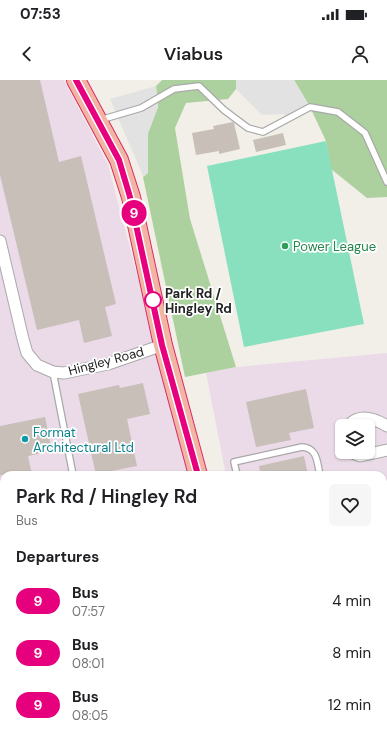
<!DOCTYPE html>
<html lang="en">
<head>
<meta charset="utf-8">
<style>
  :root { --surface:#fff; --page:#f6f6f6; --text:#202124; --muted:#757577 }
  body { margin:0; font-family:"DM Sans",sans-serif; background:var(--page); color:var(--text); height:100vh; display:flex; flex-direction:column; font-size:15px; white-space:nowrap }
  * { box-sizing:border-box; margin:0 }
  p { font-size:13px; color:var(--muted) }
  .icon { flex:none; width:22px; height:22px; fill:none; stroke:currentColor; stroke-width:2; stroke-linecap:round; stroke-linejoin:round }
  .map { position:relative; flex:1; overflow:hidden }
  .drawer { position:absolute; left:0px; top:391px; width:387px; height:268px; display:flex; flex-direction:column; background:var(--surface); border-radius:12px 12px 0 0; box-shadow:0 1px 3px #0004 }
  .drawer>* { flex:none }
  .badge { padding:0 8px; border-radius:13px; font-size:14px; line-height:26px }
  .tools { position:absolute; left:335px; top:339px; display:grid; gap:8px }
  .tools a { display:grid; place-items:center; width:40px; height:40px; border-radius:6px; background:var(--surface); box-shadow:0 1px 3px #0004; font-size:20px }
  .map>.badge { position:absolute; translate:-50% -50%; box-shadow:0 0 0 2px #fff }
  h2 { padding:0 16px; font-size:15px; line-height:36px }
  .round { display:grid; place-items:center; flex:none; width:42px; height:42px; border-radius:6px; background:var(--page) }
  .summary { display:flex; align-items:center; justify-content:space-between; height:68px; padding:0 16px }
  h1 { font-size:19px; font-weight:600; line-height:30px }
  ul { padding:0; list-style:none }
  li { display:flex; align-items:center; gap:12px; height:52px; padding:0 16px }
  li div { flex:1 }
  li b { display:block; font-size:15px }
  li em { font-style:normal }
  li .badge { min-width:44px; font-weight:700; text-align:center }
  .status { display:flex; justify-content:space-between; align-items:center; height:28px; padding:0 20px; background:var(--surface); direction:ltr }
  .status svg { height:11px; fill:currentColor }
  header { display:flex; justify-content:space-between; align-items:center; height:52px; padding:0 16px; background:var(--surface); font-size:18px; font-weight:600 }
  .map>svg:first-child { display:block }
  .industrial { fill:#ebdbe8; fill-rule:evenodd }
  .forest { fill:#add19e }
  .pitch { fill:#88e0be }
  .parking { fill:#e2e2e2 }
  .building { fill:#c7bfb8 }
  .lines { fill:none; stroke-linecap:round; stroke-linejoin:round }
  .service-casing { stroke:#a9a9a9; stroke-width:8 }
  .minor-casing { stroke:#a9a9a9; stroke-width:13 }
  .trunk-casing { stroke:#dc2a67; stroke-width:20 }
  .service { stroke:#fff; stroke-width:5.5 }
  .minor { stroke:#fff; stroke-width:11 }
  .trunk { stroke:#f2b4a3; stroke-width:18 }
  .line-casing { stroke:#fff; stroke-width:9 }
  .line { stroke:#e6007e; stroke-width:6 }
  .leisure-dot { fill:#2e9e5b; stroke:#fff; stroke-width:1.5 }
  .stop-dot { fill:#fff; stroke:#e6007e; stroke-width:2 }
  .culture-dot { fill:#0f9aa8; stroke:#fff; stroke-width:1.5 }
  .labels { text-anchor:middle; dominant-baseline:central; stroke-width:3.5; stroke-linejoin:round; paint-order:stroke }
  .leisure-label { font-size:13px; fill:#27864d; stroke:#fff; text-anchor:start }
  .stop-label { font-size:13px; font-weight:bold; fill:#222; stroke:#fff; text-anchor:start }
  .street-label { font-size:13px; fill:#222; stroke:#fff }
  .culture-label { font-size:13px; fill:#0d838f; stroke:#fff; text-anchor:start }
</style>
</head>
<body>
<div class="status"><b>07:53</b><svg viewBox="0 0 49 12"><path d="M0 12V9h3v3zM5 12V6h3v6zM10 12V3h3v9zM15 12V0h3v12zM26 1h20v11H26zM47 4h2v5h-2z"/></svg></div>
<header><svg class="icon" aria-label="back" viewBox="0 0 24 24"><path d="M15 5l-7 7 7 7"/></svg>Viabus<svg class="icon" aria-label="person" viewBox="0 0 24 24"><circle cx="12" cy="8" r="4"/><path d="M4 21q1-7 8-7t8 7"/></svg></header>
<div class="map">
<svg width="387" height="659" viewBox="0 0 387 659">
  <rect width="100%" height="100%" fill="#f2efe9"/>
  <g class="industrial">
    <path d="M 0,0 L 64,0 L 108,85 L 190,395 L 4,395 L 4,655 L 255,655 L 255,659 L 0,659 Z"/>
    <path d="M 387,273 L 387,659 L 274,659 L 274,655 L 383,655 L 383,395 L 226,395 L 206,293 L 236,287 ZM 342,346 L 368,346 L 368,372 L 342,372 Z"/>
  </g>
  <g class="forest">
    <path d="M 162,0 L 236,0 L 236,9 L 228,19 L 186,23 L 175,48 L 190,139 L 236,287 L 185,297 L 143,97 L 148,93 L 148,53 L 158,27 L 156,6 Z"/>
    <path d="M 294,0 L 387,0 L 387,117 L 367,118 L 331,89 L 326,61 L 310,27 Z"/>
  </g>
  <path class="pitch" d="M 326,61 L 364,244 L 244,267 L 207,86 Z"/>
  <g class="parking">
    <path d="M 236,0 L 294,0 L 310,27 L 287,40 L 284,34 L 262,35 L 236,9 Z"/>
    <path d="M 156,6 L 158,27 L 148,53 L 148,93 L 143,96 L 110,19 Z"/>
  </g>
  <g class="building">
    <path d="M 0,0 L 40,0 L 59,82 L 81,76 L 116,224 L 105,227 L 112,256 L 84,263 L 79,240 L 37,250 L 0,95 Z"/>
    <path d="M 233,42 L 234,43 L 240,69 L 219,74 L 219,71 L 196,75 L 192,53 L 214,49 L 213,46 Z"/>
    <path d="M 283,53 L 286,65 L 256,72 L 253,60 Z"/>
    <path d="M 143,303 L 150,334 L 127,339 L 137,386 L 111,391 L 112,395 L 96,395 L 78,314 L 119,305 L 120,308 Z"/>
    <path d="M 306,309 L 314,348 L 289,353 L 291,360 L 256,367 L 246,322 Z"/>
    <path d="M 45,337 L 52,371 L 28,376 L 32,395 L 0,395 L 0,346 Z"/>
    <path d="M 304,376 L 308,395 L 261,395 L 259,386 Z"/>
  </g>
  <g class="lines">
    <defs>
      <g id="service">
        <path d="M 100,40 L 141,28 L 174,9 L 199,6 L 224,30 L 248,48 L 263,52 L 310,27 L 338,32 L 365,53 L 387,102"/>
        <path d="M 53,292 L 73,395"/>
        <path d="M 237,395 L 234,382 L 302,367 C 318,368 317,383 320,395"/>
        <path d="M 0,618 L 4,620"/>
        <path d="M 59,655 L 59,659"/>
        <path d="M 210,659 L 210,655"/>
      </g>
      <g id="minor">
        <path d="M 0,161 L 23,259 L 27,273 L 37,285 L 53,292 L 64,293 L 108,284 L 163,265"/>
        <path d="M 348,346 C 359,333 374,338 387,346"/>
        <path d="M 350,372 L 360,376 L 387,370"/>
      </g>
      <g id="trunk">
        <path d="M 76,0 L 119,80 L 131,117 L 163,265 L 198,395"/>
        <path d="M 262,659 L 262,655"/>
      </g>
    </defs>
    <use href="#service" class="service-casing"/>
    <use href="#minor" class="minor-casing"/>
    <use href="#trunk" class="trunk-casing"/>
    <use href="#service" class="service"/>
    <use href="#minor" class="minor"/>
    <use href="#trunk" class="trunk"/>
  </g>
  <g class="lines">
    <defs>
      <path id="line" d="M 76,0 L 119,80 L 130,117 L 162,265 L 198,395"/>
    </defs>
    <use href="#line" class="line-casing"/>
    <use href="#line" class="line"/>
  </g>
  <circle class="leisure-dot" cx="285" cy="166" r="4"/>
  <circle class="stop-dot" cx="153" cy="220" r="8"/>
  <circle class="culture-dot" cx="25" cy="359" r="4"/>
  <g class="labels">
    <g class="leisure-label">
      <text x="293" y="166">Power League</text>
    </g>
    <g class="stop-label">
      <text x="165" y="213">Park Rd /<tspan x="165" dy="15">Hingley Rd</tspan></text>
    </g>
    <g class="street-label">
      <text transform="translate(106 281) rotate(-15)">Hingley Road</text>
    </g>
    <g class="culture-label">
      <text x="33" y="352">Format<tspan x="33" dy="15">Architectural Ltd</tspan></text>
    </g>
  </g>
</svg>
<div class="tools">
<a><svg class="icon" aria-label="layers" viewBox="0 0 24 24"><path d="M12 4l9 5-9 5-9-5zM3 14l9 5 9-5"/></svg></a>
</div>
<b class="badge" style="left:134px;top:133px;background:#e6007e;color:#fff">9</b>
<section class="drawer">
<div class="summary"><div><h1>Park Rd / Hingley Rd</h1><p>Bus</p></div><a class="round"><svg class="icon" aria-label="heart" viewBox="0 0 24 24"><path d="M12 20l-8-8c-3-5 5-10 8-4 3-6 11-1 8 4z"/></svg></a></div>
<h2>Departures</h2>
<ul>
<li><span class="badge" style="background:#e6007e;color:#fff">9</span><div><b>Bus</b><p>07:57</p></div><em>4 min</em></li>
<li><span class="badge" style="background:#e6007e;color:#fff">9</span><div><b>Bus</b><p>08:01</p></div><em>8 min</em></li>
<li><span class="badge" style="background:#e6007e;color:#fff">9</span><div><b>Bus</b><p>08:05</p></div><em>12 min</em></li>
</ul>
</section>
</div>
</body>
</html>
